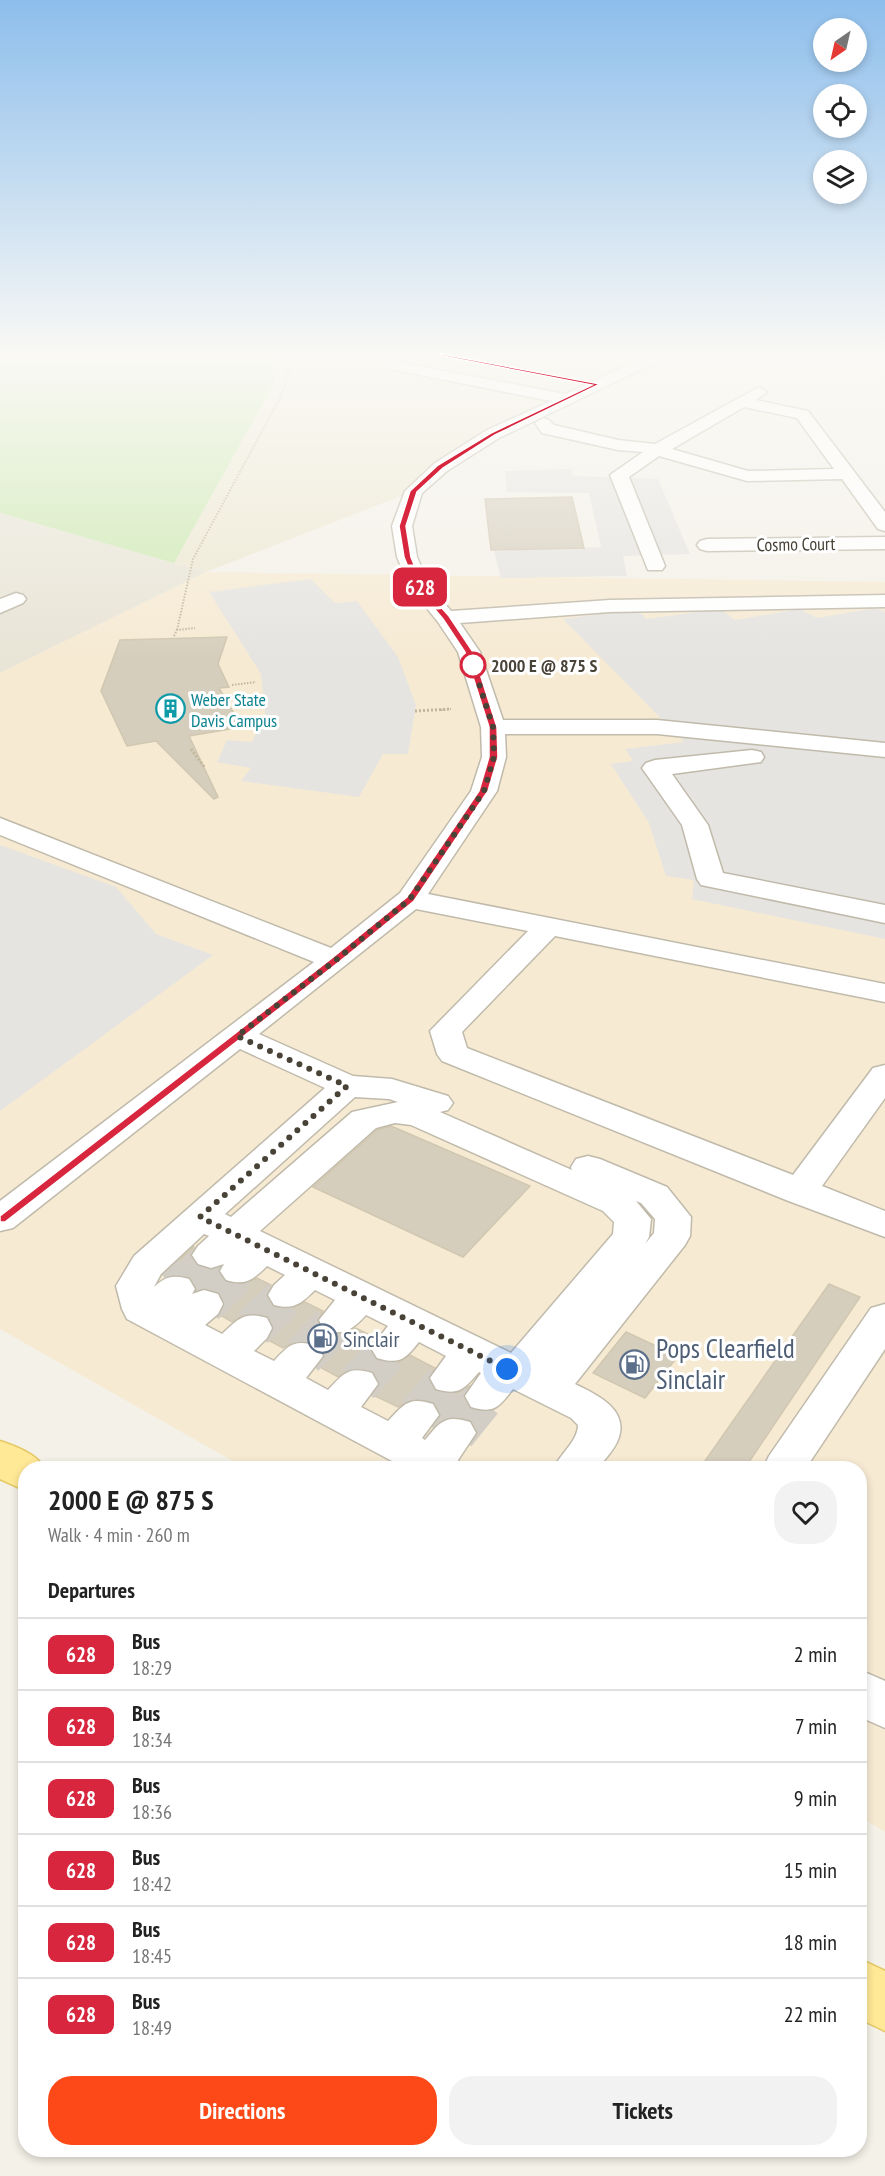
<!DOCTYPE html>
<html lang="en">
<head>
<meta charset="utf-8">
<style>
  :root { --surface:#fff; --page:#f2f2f2; --text:#222; --muted:#767676; --line:#e0e0e0; --accent:#fc4917 }
  body { margin:0; font-family:"PT Sans Narrow",sans-serif; background:var(--page); color:var(--text); height:100vh; display:flex; flex-direction:column; font-size:22px; white-space:nowrap }
  * { box-sizing:border-box; margin:0 }
  p { font-size:20px; color:var(--muted) }
  .icon { flex:none; width:33px; height:33px; fill:none; stroke:currentColor; stroke-width:2; stroke-linecap:round; stroke-linejoin:round }
  .map { position:relative; flex:1; overflow:hidden }
  .details { position:absolute; left:18px; top:1461px; width:849px; height:696px; display:flex; flex-direction:column; background:var(--surface); border-radius:24px; box-shadow:0 3px 9px #0003 }
  .details>* { flex:none }
  .badge { padding:0 12px; border-radius:9px; font-size:21px; line-height:39px }
  .needle { width:39px; rotate:214deg }
  .controls { position:absolute; left:813px; top:18px; display:grid; gap:12px }
  .controls a { display:grid; place-items:center; width:54px; height:54px; border-radius:50%; background:var(--surface); box-shadow:0 3px 9px #0003; font-size:30px }
  .you { position:absolute; width:30px; height:30px; margin:-15px; border:4px solid #fff; border-radius:50%; background:#1a73e8; box-shadow:0 0 0 9px #1a73e833 }
  .map>.badge { position:absolute; translate:-50% -50%; box-shadow:0 0 0 3px #fff }
  h2 { padding:0 30px; font-size:22px; line-height:54px }
  .round { display:grid; place-items:center; flex:none; width:63px; height:63px; border-radius:24px; background:var(--page) }
  .summary { display:flex; align-items:center; justify-content:space-between; height:102px; padding:0 30px }
  h1 { font-size:28px; font-weight:800; line-height:45px }
  .button { display:flex; gap:12px; margin-top:auto; padding:12px 30px }
  .button a { flex:1; height:69px; border-radius:24px; background:var(--accent); color:#fff; font-size:24px; font-weight:800; line-height:69px; text-align:center }
  .button a+a { background:var(--page); color:var(--text) }
  ul { padding:0; list-style:none }
  li { display:flex; align-items:center; gap:18px; height:72px; padding:0 30px; border-top:2px solid var(--line) }
  li div { flex:1 }
  li b { display:block; font-size:22px }
  li em { font-style:normal }
  li .badge { min-width:66px; font-weight:700; text-align:center }
  .map>svg:first-child { display:block }
  .residential { fill:#e8e4d6 }
  .commercial { fill:#f6ead3 }
  .education { fill:#ede8d2 }
  .green { fill:#cce9b1 }
  .parking { fill:#e6e4e0 }
  .building { fill:#d6cebd; stroke:#d1c7b0; stroke-width:1.5 }
  .lines { fill:none; stroke-linecap:round; stroke-linejoin:round }
  .minor-tunnel-far1 { stroke:#d2cec5; stroke-width:34; stroke-dasharray:34 16; stroke-linecap:butt }
  .minor-tunnel { stroke:#d2cec5; stroke-width:42; stroke-dasharray:42 21; stroke-linecap:butt }
  .minor-casing { stroke:#c0baab; stroke-width:3 }
  .major-casing { stroke:#e5c865; stroke-width:3 }
  .path-far1 { stroke:#c2b79c; stroke-width:2; stroke-dasharray:1.5 1.5; stroke-linecap:butt }
  .path { stroke:#c2b79c; stroke-width:3; stroke-dasharray:2 2; stroke-linecap:butt }
  .minor { fill:#fff; fill-rule:evenodd }
  .major { fill:#ffe896; fill-rule:evenodd }
  .line { fill:#d7263d; stroke:#fff; stroke-width:1.5 }
  .walk { stroke:#484237; stroke-width:6; stroke-dasharray:0 10.8 }
  .stop-dot { fill:#fff; stroke:#d7263d; stroke-width:3 }
  .labels { text-anchor:middle; dominant-baseline:central; stroke-width:6; stroke-linejoin:round; paint-order:stroke }
  .far-street-label { font-size:18px; fill:#484237; stroke:#fff }
  .far-stop-label { font-size:18px; font-weight:bold; fill:#484237; stroke:#fff; text-anchor:start }
  .far-culture-label { font-size:18px; fill:#0d838f; stroke:#fff; text-anchor:start }
  .service-label { font-size:22px; fill:#4e5e75; stroke:#fff; text-anchor:start }
  .near-service-label { font-size:27px; fill:#4e5e75; stroke:#fff; text-anchor:start }
</style>
</head>
<body>
<div class="map">
<svg width="885" height="2176" viewBox="0 0 885 2176">
  <rect width="100%" height="100%" fill="#f4f1e8"/>
  <path class="residential" d="M 0,513 L 206,572 L 0,673 Z"/>
  <path class="commercial" d="M 206,572 L 885,582 L 885,1832 L 860,1817 L 860,1468 L 245,1468 L 0,1329 L 0,673 Z"/>
  <path class="education" d="M 0,355 L 660,355 L 493,434 L 414,491 L 206,572 L 0,513 Z"/>
  <path class="green" d="M 0,355 L 264,355 L 270,357 L 274,383 L 174,563 L 0,513 Z"/>
  <g class="parking">
    <path d="M 571,469 L 572,476 L 658,479 L 690,554 L 623,556 L 627,576 L 501,578 L 494,551 L 601,547 L 589,493 L 507,492 L 505,471 Z"/>
    <path d="M 311,579 L 335,603 L 357,601 L 398,657 L 416,705 L 408,754 L 383,754 L 359,797 L 241,781 L 251,768 L 217,762 L 227,740 L 252,742 L 265,715 L 261,674 L 209,592 Z"/>
    <path d="M 876,608 L 885,612 L 885,939 L 692,899 L 694,880 L 666,876 L 649,823 L 611,764 L 633,761 L 625,749 L 684,742 L 563,619 L 636,609 L 647,619 L 720,609 L 735,620 L 800,609 L 817,618 Z"/>
    <path d="M 0,845 L 116,887 L 156,934 L 213,955 L 0,1111 Z"/>
  </g>
  <g class="building">
    <path d="M 572,497 L 584,548 L 491,550 L 485,499 Z"/>
    <path d="M 227,637 L 218,664 L 229,687 L 219,688 L 242,727 L 189,736 L 218,797 L 214,799 L 156,741 L 127,746 L 101,691 L 120,640 Z"/>
    <path d="M 391,1126 L 530,1186 L 463,1257 L 313,1187 L 377,1130 Z"/>
    <path d="M 194,1246 L 190,1256 L 196,1265 L 210,1270 L 219,1268 L 218,1272 L 225,1282 L 244,1284 L 257,1278 L 271,1285 L 266,1296 L 274,1307 L 292,1308 L 305,1302 L 323,1311 L 317,1321 L 323,1332 L 343,1334 L 356,1328 L 376,1338 L 369,1348 L 376,1360 L 397,1363 L 410,1355 L 435,1368 L 428,1379 L 435,1391 L 456,1393 L 470,1386 L 463,1397 L 469,1408 L 478,1411 L 473,1423 L 471,1420 L 454,1417 L 443,1419 L 434,1426 L 441,1414 L 434,1402 L 412,1399 L 398,1407 L 373,1395 L 380,1383 L 373,1371 L 352,1369 L 338,1377 L 318,1366 L 325,1356 L 318,1344 L 297,1341 L 283,1348 L 268,1340 L 274,1327 L 268,1316 L 247,1314 L 232,1322 L 220,1315 L 225,1303 L 219,1292 L 205,1288 L 197,1290 L 190,1277 L 167,1276 L 174,1265 Z"/>
    <path d="M 829,1284 L 860,1297 L 745,1468 L 700,1468 Z"/>
    <path d="M 626,1332 L 678,1356 L 645,1398 L 593,1373 Z"/>
  </g>
  <g class="lines">
    <g class="minor-tunnel-far1">
      <path d="M 191,1275 L 211,1255"/>
      <path d="M 235,1275 L 239,1271"/>
    </g>
    <g class="minor-tunnel">
      <path d="M 176,1289 L 192,1273"/>
      <path d="M 204,1304 L 237,1273"/>
      <path d="M 253,1328 L 287,1295"/>
      <path d="M 303,1356 L 338,1320"/>
      <path d="M 358,1384 L 391,1348"/>
      <path d="M 418,1415 L 450,1378"/>
      <path d="M 455,1433 L 485,1396"/>
    </g>
    <defs>
      <g id="minor">
        <path d="M 375,355 L 390,355 L 394,360 L 408,364 L 565,394 L 649,355 L 667,355 L 665,358 L 499,438 L 447,471 L 422,493 L 412,526 L 417,557 L 429,585 L 451,611 L 610,600 L 885,595 L 885,607 L 610,612 L 460,623 L 480,652 L 503,720 L 657,720 L 885,743 L 885,757 L 657,734 L 505,734 L 506,757 L 497,791 L 428,894 L 885,984 L 885,1002 L 555,936 L 462,1032 L 467,1048 L 793,1175 L 873,1068 L 885,1065 L 885,1098 L 822,1186 L 885,1211 L 885,1237 L 786,1200 L 442,1061 L 437,1054 L 430,1031 L 528,931 L 416,909 L 259,1034 L 353,1076 L 392,1079 L 448,1096 L 453,1103 L 448,1110 L 440,1112 L 572,1170 L 571,1167 L 576,1159 L 588,1156 L 600,1159 L 667,1187 L 691,1217 L 690,1236 L 685,1245 L 575,1384 C 595,1394 628,1408 619,1437 C 616,1448 605,1459 598,1468 L 554,1468 C 560,1454 578,1441 578,1425 L 571,1418 L 513,1389 C 499,1407 495,1414 471,1407 L 465,1396 L 481,1373 L 479,1372 C 464,1389 459,1396 436,1389 L 430,1378 L 446,1356 L 419,1342 C 405,1359 400,1365 377,1358 L 371,1348 L 388,1326 L 366,1315 C 352,1330 344,1336 324,1330 L 319,1320 L 335,1300 L 315,1290 C 301,1304 293,1310 274,1305 L 268,1295 L 274,1285 L 285,1275 L 267,1266 C 253,1280 245,1286 226,1280 L 220,1271 L 224,1264 L 211,1268 L 198,1264 L 192,1255 L 198,1246 L 209,1236 L 204,1234 L 161,1274 L 154,1287 C 166,1276 174,1275 189,1279 L 195,1289 L 192,1294 L 204,1290 L 218,1294 L 223,1304 L 218,1314 L 205,1325 L 222,1334 C 238,1319 244,1311 267,1318 L 272,1328 L 267,1338 L 254,1351 L 274,1361 C 289,1345 294,1339 317,1346 L 323,1356 L 306,1378 L 328,1390 C 344,1373 349,1366 372,1373 L 378,1384 L 361,1407 L 388,1421 C 404,1404 409,1396 433,1404 L 439,1415 L 422,1438 L 425,1440 C 440,1422 445,1414 470,1422 L 476,1433 L 458,1460 L 462,1468 L 405,1468 L 127,1319 L 122,1309 L 116,1286 L 134,1256 L 325,1088 L 240,1049 L 13,1228 L 0,1231 L 0,1201 L 314,962 L 0,835 L 0,818 L 331,948 L 400,893 L 471,791 L 482,757 L 481,727 L 458,652 L 438,622 L 410,587 L 397,557 L 392,526 L 405,491 L 435,463 L 487,430 L 551,401 L 400,371 L 384,366 ZM 355,1097 L 389,1099 L 398,1102 L 352,1112 L 231,1217 L 225,1214 ZM 395,1123 L 411,1125 L 603,1211 L 614,1222 L 613,1234 L 511,1353 L 260,1231 L 376,1128 ZM 636,1201 L 641,1203 L 655,1219 L 654,1233 L 645,1244 L 649,1237 L 651,1219 Z"/>
        <path d="M 759,387 L 767,392 L 756,400 L 808,411 L 885,512 L 885,531 L 878,529 L 842,479 L 747,481 L 659,456 L 629,477 L 665,566 L 662,570 L 648,570 L 610,475 L 643,452 L 618,450 L 542,433 L 535,423 L 543,418 L 549,420 L 554,425 L 618,440 L 655,444 ZM 744,407 L 797,418 L 834,469 L 748,471 L 672,449 Z"/>
        <path d="M 885,537 L 885,549 L 707,551 L 700,549 L 697,545 L 700,541 L 707,539 Z"/>
        <path d="M 16,593 L 23,595 L 26,599 L 23,603 L 0,613 L 0,599 Z"/>
        <path d="M 752,750 L 761,752 L 764,757 L 761,762 L 672,774 L 708,825 L 723,873 L 885,905 L 885,923 L 701,885 L 697,879 L 682,825 L 642,768 L 646,763 L 655,760 Z"/>
        <path d="M 885,1304 L 885,1349 L 806,1468 L 763,1468 L 769,1456 L 871,1308 Z"/>
        <path d="M 860,1670 L 885,1681 L 885,1728 L 860,1717 Z"/>
      </g>
      <g id="major">
        <path d="M 0,1441 C 15,1446 37,1454 44,1468 L 26,1468 L 26,1491 L 0,1479 Z"/>
        <path d="M 860,1959 L 885,1971 L 885,2031 L 860,2019 Z"/>
      </g>
    </defs>
    <use href="#minor" class="minor-casing"/>
    <use href="#major" class="major-casing"/>
    <g class="path-far1">
      <path d="M 517,355 L 565,366"/>
      <path d="M 177,630 L 193,559 L 282,394 L 292,359 L 280,355"/>
      <path d="M 174,636 L 177,630 L 195,628"/>
      <path d="M 232,685 L 256,682"/>
      <path d="M 441,710 L 451,709"/>
    </g>
    <g class="path">
      <path d="M 415,711 L 451,709"/>
      <path d="M 191,749 L 205,768"/>
    </g>
    <use href="#minor" class="minor"/>
    <use href="#major" class="major"/>
  </g>
  <linearGradient id="sky" x2="0" y2="1"><stop stop-color="#8dbeec"/><stop offset="0.54" stop-color="#faf9f5"/><stop offset="1" stop-color="#faf9f5" stop-opacity="0"/></linearGradient>
  <rect width="885" height="659" fill="url(#sky)"/>
  <path class="line" d="M 441,354 L 600,384 L 495,435 L 443,468 L 417,492 L 406,526 L 411,557 L 423,587 L 449,616 L 473,652 L 497,727 L 498,757 L 488,791 L 414,901 L 339,962 L 5,1222 L 0,1222 L 0,1216 L 332,958 L 407,897 L 479,791 L 489,757 L 489,727 L 465,652 L 443,619 L 416,587 L 404,557 L 399,526 L 410,491 L 438,465 L 491,433 L 592,385 L 443,356 Z"/>
  <g class="lines">
    <path class="walk" d="M 473,665 L 493,727 L 494,757 L 484,791 L 410,899 L 336,960 L 237,1036 L 347,1086 L 200,1217 L 507,1369"/>
  </g>
  <defs>
    <symbol id="building-ring" viewBox="-11 -11 22 22"><circle r="9.5" fill="#fff" stroke="#0f9aa8" stroke-width="1.5"/><path d="M-4-6H4V6H1V3H-1V6H-4ZM-2.5-4.3h1.7v1.8h-1.7ZM.8-4.3h1.7v1.8H.8ZM-2.5-1h1.7V.8h-1.7ZM.8-1h1.7V.8H.8Z" fill="#0f9aa8"/></symbol>
    <symbol id="fuel-ring" viewBox="-11 -11 22 22"><circle r="9.5" fill="#fff" stroke="#5c6f8a" stroke-width="1.5"/><path d="M-5.5-6h7V0h2V4h1.3V-2.5L3-4.5l.8-.8L6-3V5H2.5V1h-1V6h-7ZM-4.2-4.7v3.2H.2V-4.7Z" fill="#5c6f8a"/></symbol>
  </defs>
  <g fill-rule="evenodd">
    <use href="#building-ring" x="154" y="692" width="33" height="33"/>
    <use href="#fuel-ring" x="306" y="1322" width="33" height="33"/>
    <use href="#fuel-ring" x="618" y="1348" width="33" height="33"/>
  </g>
  <circle class="stop-dot" cx="473" cy="665" r="12"/>
  <g class="labels">
    <g class="far-street-label">
      <text transform="translate(796 544) rotate(-1)">Cosmo Court</text>
    </g>
    <g class="far-stop-label">
      <text x="491" y="665">2000 E @ 875 S</text>
    </g>
    <g class="far-culture-label">
      <text x="191" y="699">Weber State<tspan x="191" dy="21">Davis Campus</tspan></text>
    </g>
    <g class="service-label">
      <text x="343" y="1339">Sinclair</text>
    </g>
    <g class="near-service-label">
      <text x="656" y="1348">Pops Clearfield<tspan x="656" dy="31">Sinclair</tspan></text>
    </g>
  </g>
</svg>
<div class="controls">
<a><svg class="needle" viewBox="-14 -14 28 28"><path d="M0-13l5 13h-10z" fill="#e53935"/><path d="M0 13l5-13h-10z" fill="#767676"/></svg></a>
<a><svg class="icon" aria-label="locate" viewBox="0 0 24 24"><circle cx="12" cy="12" r="6"/><path d="M12 2v4M12 18v4M2 12h4M18 12h4"/></svg></a>
<a><svg class="icon" aria-label="layers" viewBox="0 0 24 24"><path d="M12 4l9 5-9 5-9-5zM3 14l9 5 9-5"/></svg></a>
</div>
<div class="you" style="left:507px;top:1369px"></div>
<b class="badge" style="left:420px;top:587px;background:#d7263d;color:#fff">628</b>
<section class="details">
<div class="summary"><div><h1>2000 E @ 875 S</h1><p>Walk · 4 min · 260 m</p></div><a class="round"><svg class="icon" aria-label="heart" viewBox="0 0 24 24"><path d="M12 20l-8-8c-3-5 5-10 8-4 3-6 11-1 8 4z"/></svg></a></div>
<h2>Departures</h2>
<ul>
<li><span class="badge" style="background:#d7263d;color:#fff">628</span><div><b>Bus</b><p>18:29</p></div><em>2 min</em></li>
<li><span class="badge" style="background:#d7263d;color:#fff">628</span><div><b>Bus</b><p>18:34</p></div><em>7 min</em></li>
<li><span class="badge" style="background:#d7263d;color:#fff">628</span><div><b>Bus</b><p>18:36</p></div><em>9 min</em></li>
<li><span class="badge" style="background:#d7263d;color:#fff">628</span><div><b>Bus</b><p>18:42</p></div><em>15 min</em></li>
<li><span class="badge" style="background:#d7263d;color:#fff">628</span><div><b>Bus</b><p>18:45</p></div><em>18 min</em></li>
<li><span class="badge" style="background:#d7263d;color:#fff">628</span><div><b>Bus</b><p>18:49</p></div><em>22 min</em></li>
</ul>
<div class="button"><a>Directions</a><a>Tickets</a></div>
</section>
</div>
</body>
</html>
